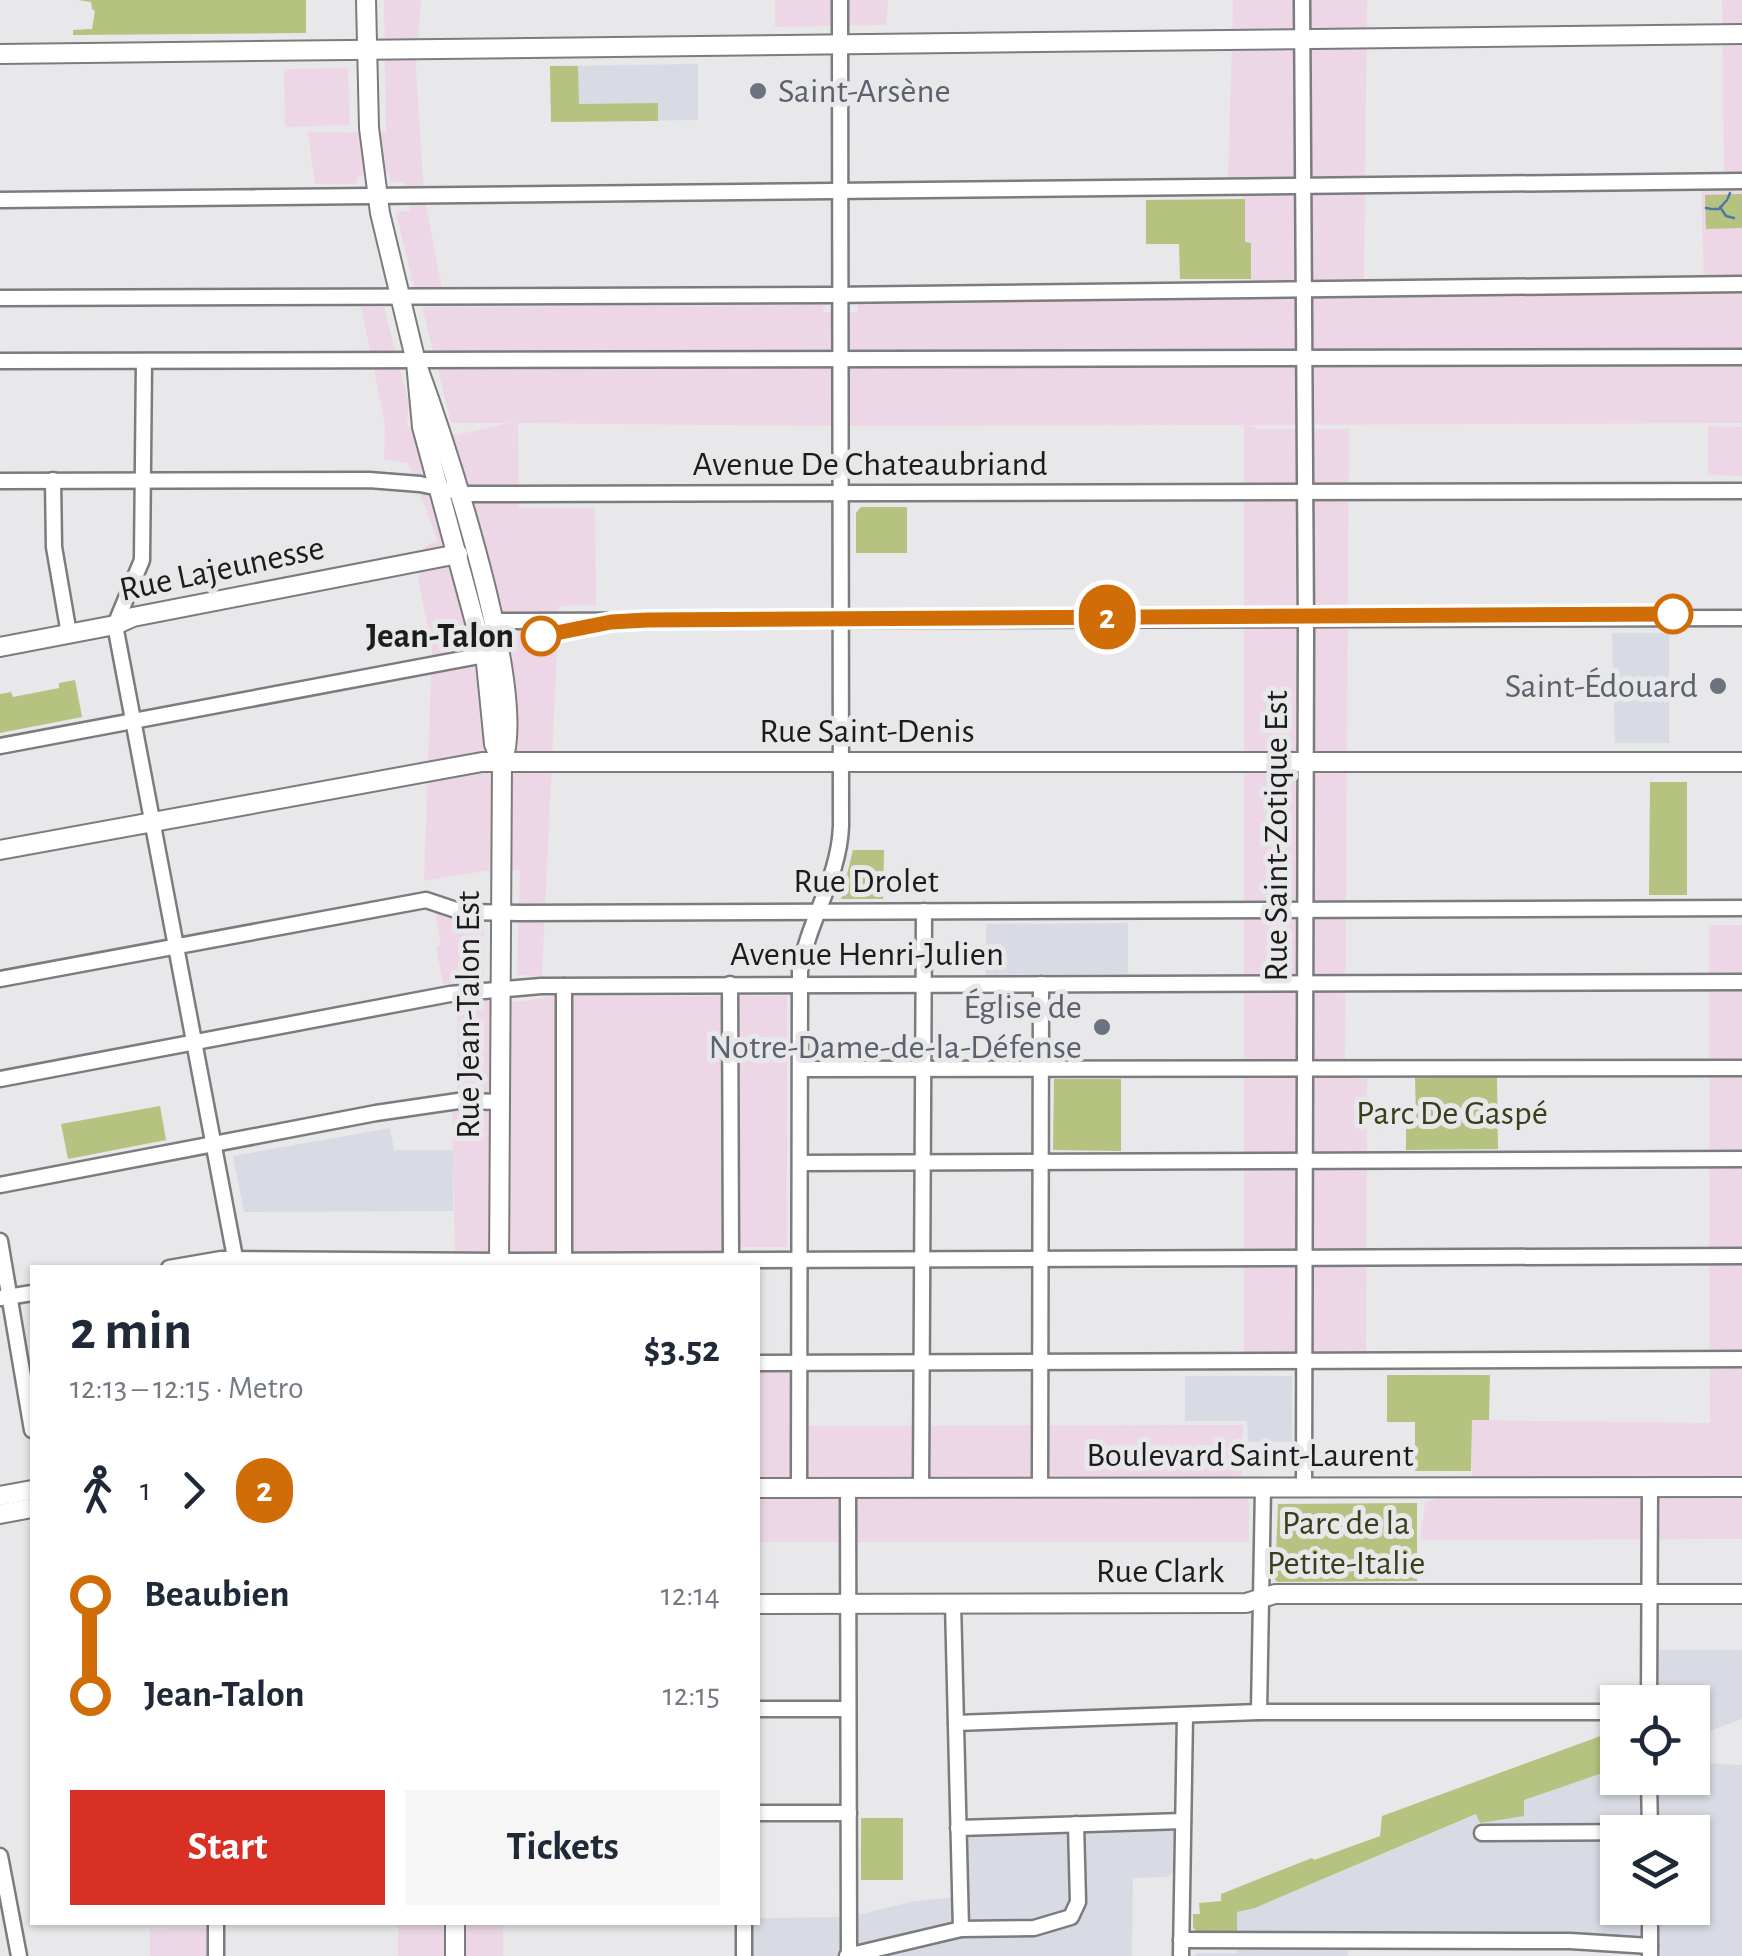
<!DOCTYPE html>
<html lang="en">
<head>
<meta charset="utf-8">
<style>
  :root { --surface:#fff; --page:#f6f6f7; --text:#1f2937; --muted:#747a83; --accent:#d93025 }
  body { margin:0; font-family:"Alegreya Sans",sans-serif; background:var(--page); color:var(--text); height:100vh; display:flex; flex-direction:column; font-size:38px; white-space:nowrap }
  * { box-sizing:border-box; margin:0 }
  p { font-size:32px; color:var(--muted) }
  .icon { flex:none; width:55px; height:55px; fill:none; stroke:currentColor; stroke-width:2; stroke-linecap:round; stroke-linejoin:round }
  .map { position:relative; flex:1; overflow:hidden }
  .drawer { position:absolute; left:30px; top:1265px; width:730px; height:660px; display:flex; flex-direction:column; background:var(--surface); border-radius:0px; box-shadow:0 2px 8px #0004 }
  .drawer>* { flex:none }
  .badge { padding:0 20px; border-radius:32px; font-size:35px; line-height:65px }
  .tools { position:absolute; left:1600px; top:1685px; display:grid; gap:20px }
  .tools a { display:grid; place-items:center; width:110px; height:110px; border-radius:0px; background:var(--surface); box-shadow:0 2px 8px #0004; font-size:50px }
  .map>.badge { position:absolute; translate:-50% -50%; box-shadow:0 0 0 5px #fff }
  .legs { display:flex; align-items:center; gap:15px; height:110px; padding:0 40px; font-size:32px }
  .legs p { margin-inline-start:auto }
  .head { display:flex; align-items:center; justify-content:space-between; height:170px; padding:0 40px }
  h1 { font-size:55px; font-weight:700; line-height:75px }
  .action { display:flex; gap:20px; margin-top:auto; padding:20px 40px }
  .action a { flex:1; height:115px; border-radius:0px; background:var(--accent); color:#fff; font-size:40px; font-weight:700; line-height:115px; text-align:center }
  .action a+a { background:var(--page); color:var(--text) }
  ul { padding:0 40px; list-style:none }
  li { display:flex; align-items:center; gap:35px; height:100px; font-size:38px }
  li i { display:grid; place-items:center; width:15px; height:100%; margin:0 12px; background:currentColor }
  li i::after { content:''; width:25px; height:25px; margin:-12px; border:8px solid; border-radius:50%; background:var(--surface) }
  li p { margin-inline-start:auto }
  li:first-child i { background:linear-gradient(#0000 50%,currentColor 0) }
  li:last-child i { background:linear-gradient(currentColor 50%,#0000 0) }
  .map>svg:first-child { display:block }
  .commercial { fill:#edd7e6 }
  .built { fill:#d9dbe4; fill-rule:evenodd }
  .green { fill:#b5c280 }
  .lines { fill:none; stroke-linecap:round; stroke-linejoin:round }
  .stream { stroke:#4c78a4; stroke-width:2.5 }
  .minor-casing { stroke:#7b7c7d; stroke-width:19 }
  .major-casing { stroke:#7b7c7d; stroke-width:22 }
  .minor { stroke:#fff; stroke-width:14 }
  .major { stroke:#fff; stroke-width:18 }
  .line-1-casing { stroke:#fff; stroke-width:22 }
  .line-1 { stroke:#d06d07; stroke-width:15 }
  .worship-dot { fill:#6b7280; stroke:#e8e8ea; stroke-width:4 }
  .stop-1-dot { fill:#fff; stroke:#d06d07; stroke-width:5 }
  .labels { text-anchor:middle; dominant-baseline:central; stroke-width:10; stroke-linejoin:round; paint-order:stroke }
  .worship-label { font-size:35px; fill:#5b616d; stroke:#e8e8ea; text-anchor:end }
  .street-label { font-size:35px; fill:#1c1c1c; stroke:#e8e8ea }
  .stop-label { font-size:35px; font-weight:bold; fill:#1c1c1c; stroke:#e8e8ea; text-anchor:end }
  .park-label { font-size:35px; fill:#393f1a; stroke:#e8e8ea }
</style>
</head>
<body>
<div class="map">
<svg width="1742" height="1956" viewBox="0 0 1742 1956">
  <rect width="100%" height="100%" fill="#e8e8ea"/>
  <g class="commercial">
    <path d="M 384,0 L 421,0 L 416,68 L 424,196 L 442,288 L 414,287 L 396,213 L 410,210 L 405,182 L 391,182 L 389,173 L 358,176 L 356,184 L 315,184 L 308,132 L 386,133 Z"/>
    <path d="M 775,0 L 888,0 L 886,25 L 775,27 Z"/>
    <path d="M 1233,0 L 1367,0 L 1364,287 L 1704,282 L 1701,181 L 1724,181 L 1722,0 L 1742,0 L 1742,423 L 1247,425 L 1261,429 L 1349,429 L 1345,1067 L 1367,1068 L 1366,1361 L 1244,1362 L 1244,425 L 828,426 L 518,423 L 519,508 L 595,508 L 596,605 L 559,606 L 542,976 L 517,975 L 520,870 L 485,871 L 424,881 L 432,648 L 418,579 L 425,546 L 438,541 L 408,463 L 384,459 L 385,424 L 361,307 L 384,307 L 409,404 L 407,426 L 456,435 L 510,423 L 451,423 L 422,307 L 823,305 L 824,312 L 857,312 L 858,304 L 878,294 L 1250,288 L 1251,243 L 1245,243 L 1245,199 L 1228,185 Z"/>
    <path d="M 348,68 L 350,125 L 285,127 L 284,69 Z"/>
    <path d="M 1708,426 L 1742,427 L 1742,476 L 1708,475 Z"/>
    <path d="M 435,911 L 468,923 L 484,924 L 484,981 L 443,984 L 436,946 L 441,945 Z"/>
    <path d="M 1709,925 L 1742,925 L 1742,1539 L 1420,1540 L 1425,1503 L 1468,1487 L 1472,1472 L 1472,1420 L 1710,1423 Z"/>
    <path d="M 457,993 L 519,1002 L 555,996 L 787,996 L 787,1247 L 738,1247 L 737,1268 L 448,1268 L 447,1261 L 455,1252 L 452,1115 L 458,1101 Z"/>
    <path d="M 758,1363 L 799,1363 L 800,1426 L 1243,1425 L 1242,1487 L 1249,1503 L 1249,1542 L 758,1542 Z"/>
    <path d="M 208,1923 L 216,1923 L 216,1956 L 150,1956 L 150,1929 L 207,1928 Z"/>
    <rect x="398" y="1923" width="105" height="33"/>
  </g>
  <g class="built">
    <path d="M 698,64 L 698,120 L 551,122 L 550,66 Z"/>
    <path d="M 1612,633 L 1669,633 L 1669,743 L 1615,743 Z"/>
    <path d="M 1128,923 L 1128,974 L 986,975 L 986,924 Z"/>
    <path d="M 390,1128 L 394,1150 L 453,1150 L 453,1211 L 244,1212 L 233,1156 Z"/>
    <path d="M 1185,1376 L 1292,1376 L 1292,1442 L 1248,1442 L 1247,1421 L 1185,1421 Z"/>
    <path d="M 1649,1650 L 1742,1650 L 1742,1719 L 1693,1737 L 1692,1702 L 1649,1702 Z"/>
    <path d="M 1693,1762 L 1742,1765 L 1742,1956 L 1650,1956 L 1650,1946 L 1349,1941 L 1348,1956 L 1194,1956 L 1196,1953 L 1237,1953 L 1236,1912 L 1255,1908 L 1477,1814 L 1481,1823 L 1491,1820 L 1524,1800 L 1617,1767 L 1618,1778 L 1692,1778 ZM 1618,1832 L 1692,1832 L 1692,1908 L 1618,1908 Z"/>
    <path d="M 1183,1821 L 1182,1865 L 1167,1877 L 1133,1878 L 1132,1956 L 744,1956 L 744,1923 L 758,1922 L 758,1918 L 849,1917 L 915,1901 L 960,1897 L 958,1828 Z"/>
  </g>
  <g class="green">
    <path d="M 78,0 L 306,0 L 306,33 L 73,35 L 73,30 L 92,29 L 95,11 L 92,9 L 91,2 Z"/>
    <path d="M 550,66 L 578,66 L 579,104 L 658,103 L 658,121 L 551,122 Z"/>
    <path d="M 1742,194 L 1742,228 L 1706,229 L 1705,195 Z"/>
    <path d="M 1245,199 L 1245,242 L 1251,243 L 1251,279 L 1180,279 L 1179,244 L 1146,244 L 1146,200 Z"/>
    <path d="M 861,507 L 907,507 L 907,553 L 856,553 L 856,513 Z"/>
    <path d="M 75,680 L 82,717 L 0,733 L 0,694 L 11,692 L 13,697 L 59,688 L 59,683 Z"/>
    <path d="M 1650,782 L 1687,782 L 1687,895 L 1649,895 Z"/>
    <path d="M 853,850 L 884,850 L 883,899 L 841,899 Z"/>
    <path d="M 1497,1077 L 1498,1149 L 1406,1150 L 1406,1117 L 1416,1116 L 1415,1078 Z"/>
    <path d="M 1054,1079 L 1121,1079 L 1121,1151 L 1053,1150 Z"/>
    <path d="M 160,1106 L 166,1140 L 68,1159 L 61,1124 Z"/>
    <path d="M 1387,1375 L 1490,1375 L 1489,1420 L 1472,1420 L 1471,1471 L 1415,1471 L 1415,1422 L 1387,1422 Z"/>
    <path d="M 1417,1503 L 1417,1581 L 1278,1582 L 1275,1580 L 1278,1504 Z"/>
    <path d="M 1617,1730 L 1617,1768 L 1524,1800 L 1524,1816 L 1480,1823 L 1476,1814 L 1255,1908 L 1237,1912 L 1237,1931 L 1197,1932 L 1193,1928 L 1193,1914 L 1200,1914 L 1199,1903 L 1221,1901 L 1221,1894 L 1312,1858 L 1314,1860 L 1380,1836 L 1382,1816 Z"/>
    <rect x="861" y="1818" width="42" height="62"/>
  </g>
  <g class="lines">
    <g class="stream">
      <path d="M 1728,198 L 1730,193"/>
      <path d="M 1720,207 L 1726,216 L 1734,218"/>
      <path d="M 1706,208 L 1711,209"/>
      <path d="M 1713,209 L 1719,209 L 1727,200"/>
    </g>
    <defs>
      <g id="minor">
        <path d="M 1302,0 L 1306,627 L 1304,1487"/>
        <path d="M 0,200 L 1742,181"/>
        <path d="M 0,298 L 829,295 L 1742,284"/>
        <path d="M 0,361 L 1742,357"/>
        <path d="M 144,361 L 142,560 L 115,625 L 237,1268"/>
        <path d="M 53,480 L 54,547 L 69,634"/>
        <path d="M 0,481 L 369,480 L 420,484 L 468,494 L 1742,491"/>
        <path d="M 493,621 L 1742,618"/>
        <path d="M 0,746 L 484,655"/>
        <path d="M 0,979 L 426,900 L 462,912 L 520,913 L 1742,908"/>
        <path d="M 730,984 L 731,1260"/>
        <path d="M 564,986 L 564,1261"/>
        <path d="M 801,1069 L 1742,1068"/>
        <path d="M 0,1079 L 450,994 L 541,986 L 1742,982"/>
        <path d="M 801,1163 L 1742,1159"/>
        <path d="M 0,1185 L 376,1113 L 458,1101 L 501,1102"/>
        <path d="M 0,1241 L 32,1430"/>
        <path d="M 169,1268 L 221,1259 L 500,1261 L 1742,1256"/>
        <path d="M 1,1298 L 32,1293"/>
        <path d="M 758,1363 L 1742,1359"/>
        <path d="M 799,1488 L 800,971 C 808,920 839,879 841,826 L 840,0"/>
        <path d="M 848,1488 L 849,1955"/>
        <path d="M 921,1488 L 924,911"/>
        <path d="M 1040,1488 L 1041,984"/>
        <path d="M 953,1603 L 961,1929"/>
        <path d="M 1649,1702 L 1650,1487"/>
        <path d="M 758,1709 L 848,1709"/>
        <path d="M 1259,1712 L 1263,1487"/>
        <path d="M 956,1723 L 1259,1712 L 1618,1712"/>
        <path d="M 1649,1778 L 1650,1832"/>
        <path d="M 758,1813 L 849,1813"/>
        <path d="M 958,1828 L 1183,1821"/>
        <path d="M 1482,1833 L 1650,1832"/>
        <path d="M 0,1856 L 19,1956"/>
        <path d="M 1650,1908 L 1650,1956"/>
        <path d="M 216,1922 L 216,1956"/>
        <path d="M 1181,1940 L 1570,1941 L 1650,1946"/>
        <path d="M 744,1956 L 744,1922"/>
        <path d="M 847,1956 L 961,1929 L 1034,1928 L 1071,1917 L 1078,1902 L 1076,1824"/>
        <path d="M 1181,1956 L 1185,1715"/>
      </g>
      <g id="major">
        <path d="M 366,0 L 369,128 L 380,213 L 416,362 L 422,427 L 486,663 L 494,744 L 502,763"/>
        <path d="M 0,54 L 1742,34"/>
        <path d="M 416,362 C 444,439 530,693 502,763 L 499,1268"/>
        <path d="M 0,647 L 115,625 L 133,617 L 458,554"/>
        <path d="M 0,850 L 482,762 L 1742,762"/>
        <path d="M 758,1488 L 1742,1487"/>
        <path d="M 0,1496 L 32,1490"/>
        <path d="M 0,1514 L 32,1508"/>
        <path d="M 758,1604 L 1246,1603 L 1275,1594 L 1742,1594"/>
        <path d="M 455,1922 L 455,1956"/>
      </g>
    </defs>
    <use href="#minor" class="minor-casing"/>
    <use href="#major" class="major-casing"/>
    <use href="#minor" class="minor"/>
    <use href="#major" class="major"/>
  </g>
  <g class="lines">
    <defs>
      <path id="line-1" d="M 541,636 L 611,622 L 647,620 L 1673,614"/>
    </defs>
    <use href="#line-1" class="line-1-casing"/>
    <use href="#line-1" class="line-1"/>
  </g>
  <g class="worship-dot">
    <circle cx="758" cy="91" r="10"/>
    <circle cx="1718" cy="686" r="10"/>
    <circle cx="1102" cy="1027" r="10"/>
  </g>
  <g class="stop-1-dot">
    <circle cx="1673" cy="614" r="18"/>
    <circle cx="541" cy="636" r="18"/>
  </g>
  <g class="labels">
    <g class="worship-label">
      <text x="778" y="91" text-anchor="start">Saint-Arsène</text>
      <text x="1698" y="686">Saint-Édouard</text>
      <text x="1082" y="1007">Église de<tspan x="1082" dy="40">Notre-Dame-de-la-Défense</tspan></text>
    </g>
    <g class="street-label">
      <text x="870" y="464">Avenue De Chateaubriand</text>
      <text transform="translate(222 569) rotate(-12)">Rue Lajeunesse</text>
      <text x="867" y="731">Rue Saint-Denis</text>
      <text transform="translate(1276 836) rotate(-90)">Rue Saint-Zotique Est</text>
      <text x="866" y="881">Rue Drolet</text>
      <text x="867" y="954">Avenue Henri-Julien</text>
      <text transform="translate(468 1015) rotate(-90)">Rue Jean-Talon Est</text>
      <text x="1250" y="1455">Boulevard Saint-Laurent</text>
      <text x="1160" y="1571">Rue Clark</text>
    </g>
    <g class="stop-label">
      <text x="514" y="636">Jean-Talon</text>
    </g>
    <g class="park-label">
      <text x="1452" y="1113">Parc De Gaspé</text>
      <text x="1346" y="1523">Parc de la<tspan x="1346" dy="40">Petite-Italie</tspan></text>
    </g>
  </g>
</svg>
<div class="tools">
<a><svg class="icon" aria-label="locate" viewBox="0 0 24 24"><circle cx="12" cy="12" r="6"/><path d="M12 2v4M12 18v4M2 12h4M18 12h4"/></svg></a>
<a><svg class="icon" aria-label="layers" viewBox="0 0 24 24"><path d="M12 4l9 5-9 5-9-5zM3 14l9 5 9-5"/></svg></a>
</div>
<b class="badge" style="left:1107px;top:617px;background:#d06d07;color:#fff">2</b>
<section class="drawer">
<div class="head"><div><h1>2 min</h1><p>12:13 – 12:15 · Metro</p></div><b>$3.52</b></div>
<div class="legs"><svg class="icon" aria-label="walk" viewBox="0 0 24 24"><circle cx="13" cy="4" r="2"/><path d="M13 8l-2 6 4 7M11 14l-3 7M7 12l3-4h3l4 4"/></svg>1<svg class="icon" aria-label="forward" viewBox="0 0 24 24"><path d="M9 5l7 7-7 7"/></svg><b class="badge" style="background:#d06d07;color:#fff">2</b></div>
<ul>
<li><i style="color:#d06d07"></i><b>Beaubien</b><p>12:14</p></li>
<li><i style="color:#d06d07"></i><b>Jean-Talon</b><p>12:15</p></li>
</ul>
<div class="action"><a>Start</a><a>Tickets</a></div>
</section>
</div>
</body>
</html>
